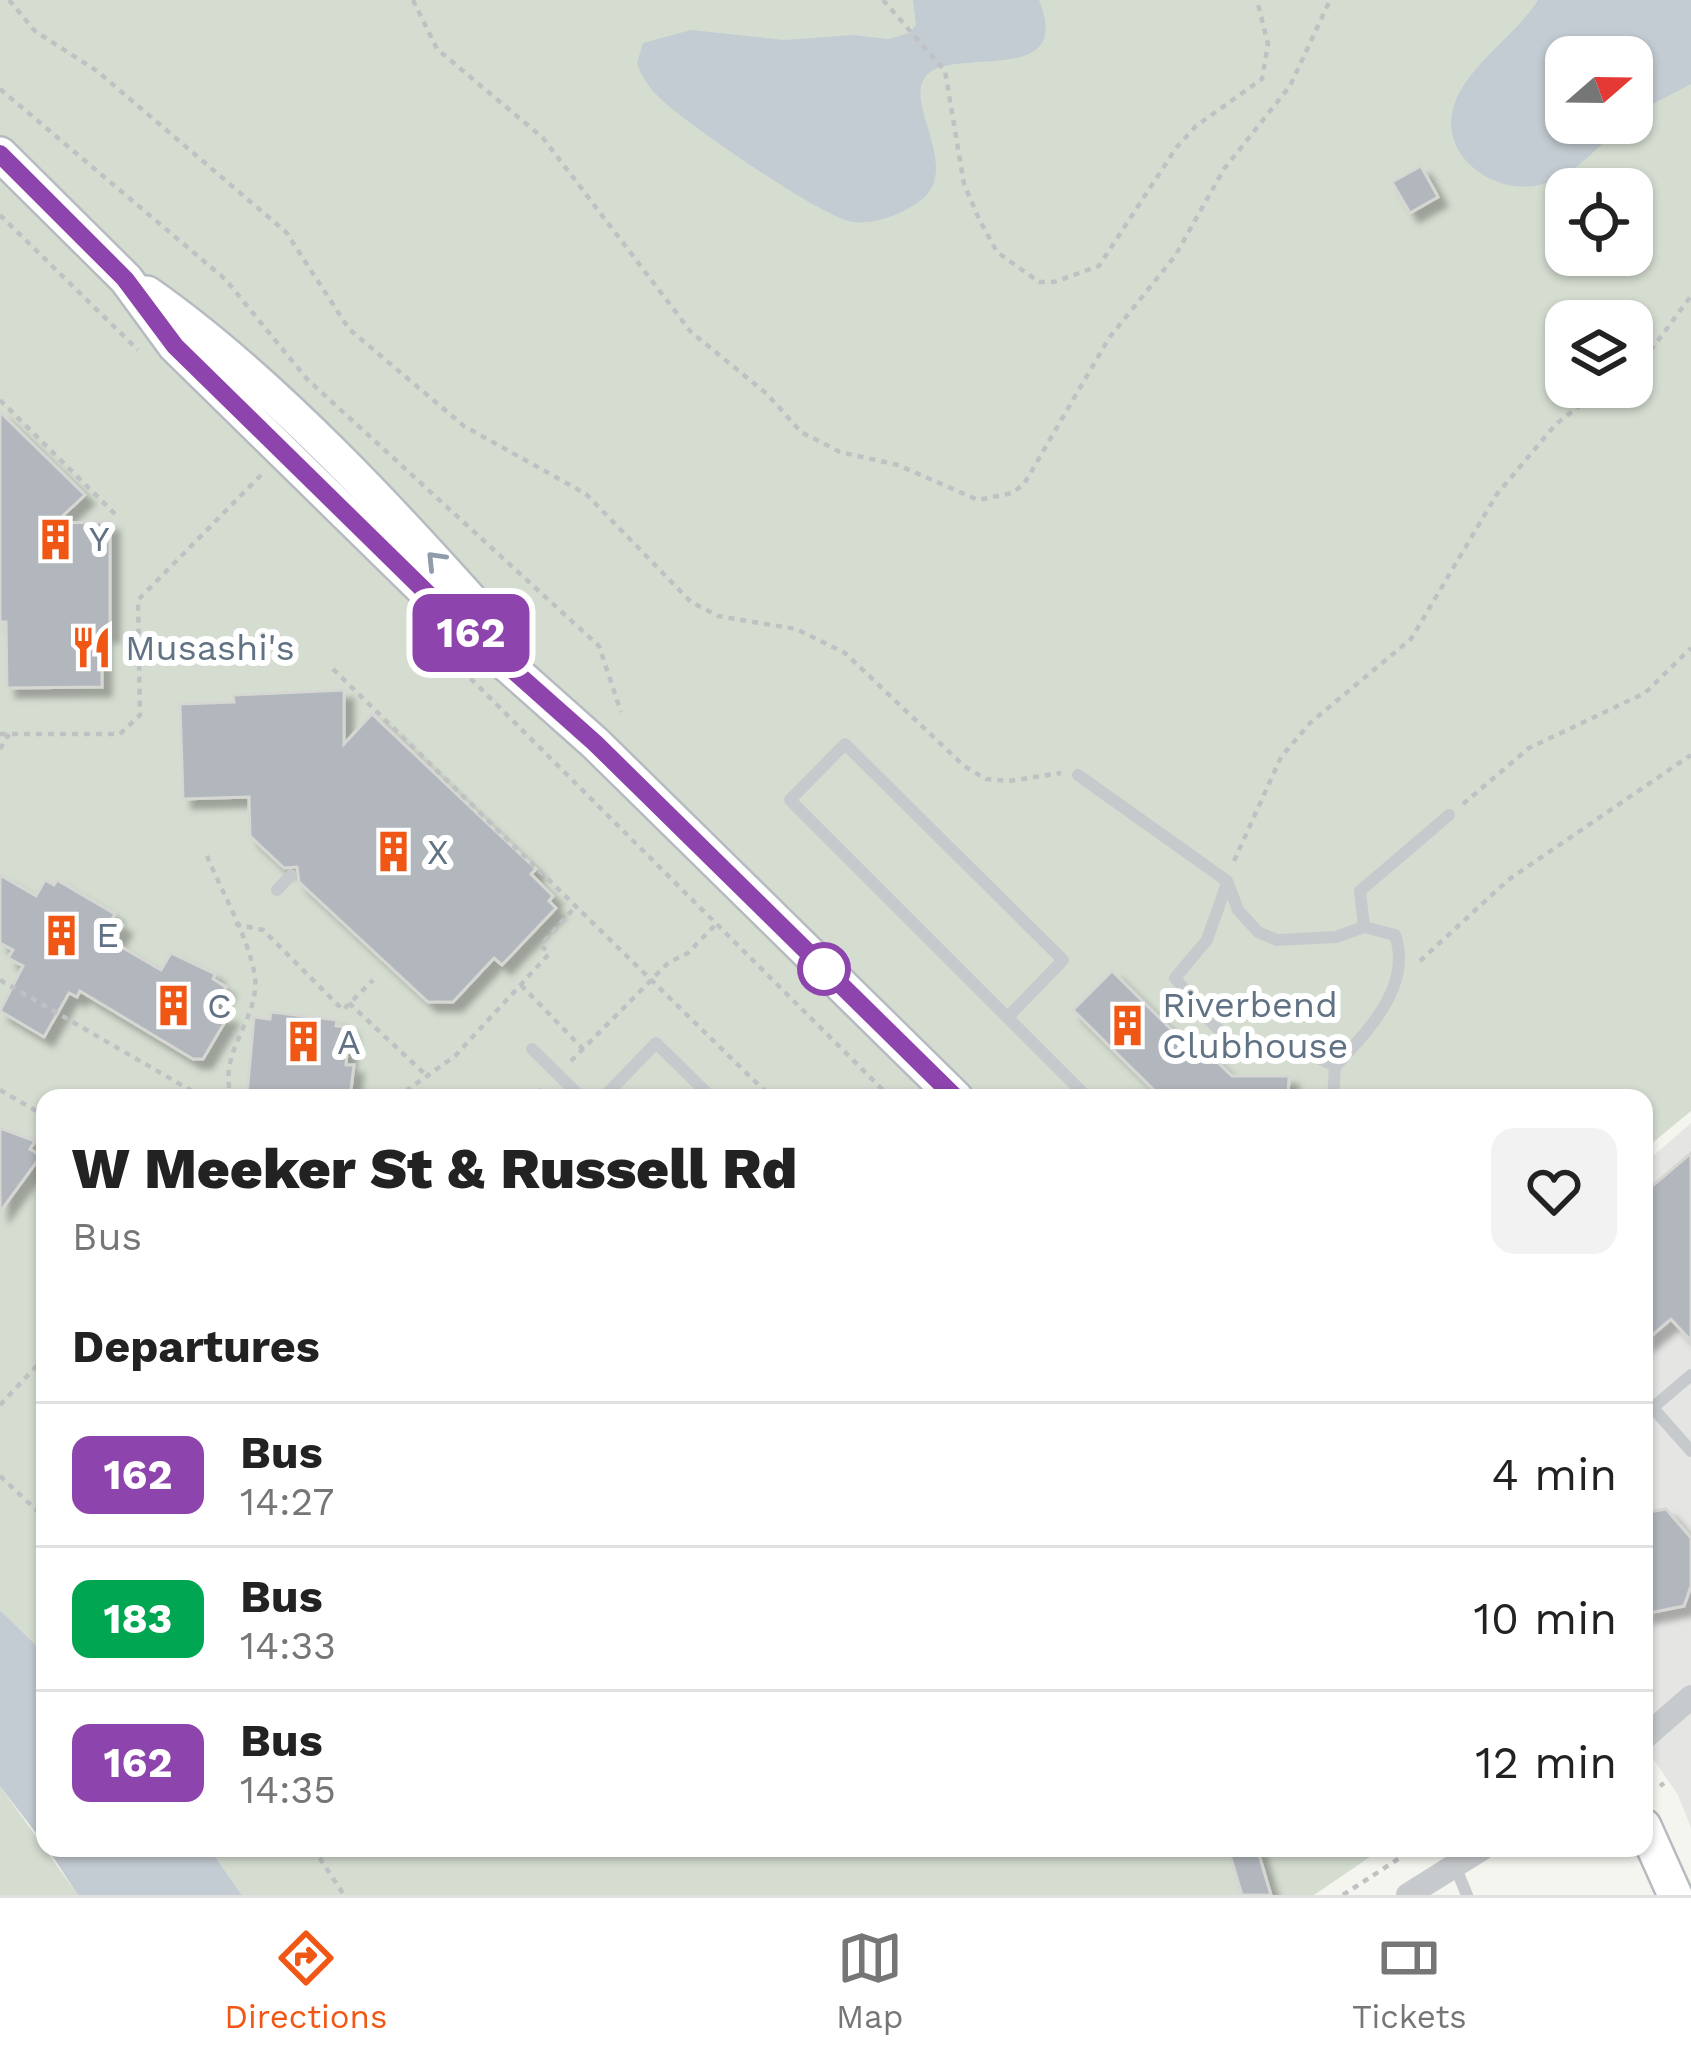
<!DOCTYPE html>
<html lang="en">
<head>
<meta charset="utf-8">
<style>
  :root { --surface:#fff; --page:#f2f2f2; --text:#222; --muted:#767676; --line:#e0e0e0; --accent:#f05715 }
  body { margin:0; font-family:"Work Sans",sans-serif; background:var(--page); color:var(--text); height:100vh; display:flex; flex-direction:column; font-size:45px; white-space:nowrap }
  * { box-sizing:border-box; margin:0 }
  p { font-size:39px; color:var(--muted) }
  .icon { flex:none; width:66px; height:66px; fill:none; stroke:currentColor; stroke-width:2; stroke-linecap:round; stroke-linejoin:round }
  .map { position:relative; flex:1; overflow:hidden }
  .drawer { position:absolute; left:36px; top:1089px; width:1617px; height:768px; display:flex; flex-direction:column; background:var(--surface); border-radius:24px; box-shadow:0 3px 9px #0004 }
  .drawer>* { flex:none }
  .badge { padding:0 24px; border-radius:18px; font-size:42px; line-height:78px }
  .needle { width:78px; rotate:70deg }
  .fabs { position:absolute; left:1545px; top:36px; display:grid; gap:24px }
  .fabs a { display:grid; place-items:center; width:108px; height:108px; border-radius:24px; background:var(--surface); box-shadow:0 3px 9px #0004; font-size:60px }
  .map>.badge { position:absolute; translate:-50% -50%; box-shadow:0 0 0 6px #fff }
  h2 { padding:0 36px; font-size:45px; line-height:108px }
  .round { display:grid; place-items:center; flex:none; width:126px; height:126px; border-radius:24px; background:var(--page) }
  .overview { display:flex; align-items:center; justify-content:space-between; height:204px; padding:0 36px }
  h1 { font-size:57px; font-weight:800; line-height:90px }
  ul { padding:0; list-style:none }
  li { display:flex; align-items:center; gap:36px; height:144px; padding:0 36px; border-top:3px solid var(--line) }
  li div { flex:1 }
  li b { display:block; font-size:45px }
  li em { font-style:normal }
  li .badge { min-width:132px; font-weight:700; text-align:center }
  .tab-bar { display:flex; justify-content:space-around; align-items:center; height:168px; border-top:3px solid var(--line); background:var(--surface); font-size:33px; color:var(--muted) }
  .tab-bar a { display:grid; justify-items:center; gap:6px }
  .tab-bar .current { color:var(--accent) }
  .map>svg:first-child { display:block }
  .built { fill:#e5e6e4 }
  .green { fill:#d5ddd1; fill-rule:evenodd }
  .water { fill:#c3ccd2 }
  .building { fill:#b1b7bd; stroke:#d6d6d3; stroke-width:3; filter:url(#shadow) }
  .lines { fill:none; stroke-linecap:round; stroke-linejoin:round }
  .secondary-casing { stroke:#b6bbc0; stroke-width:38 }
  .path { stroke:#c0c1c3; stroke-width:4.5; stroke-dasharray:6 6; stroke-linecap:butt }
  .service { stroke:#c7cacd; stroke-width:12 }
  .minor { stroke:#c7cacd; stroke-width:24 }
  .secondary { stroke:#fff; stroke-width:33 }
  .oneway { stroke:#909ca9 }
  .line-casing { stroke:#fff; stroke-width:27 }
  .line { stroke:#8e44ad; stroke-width:18 }
  .stop-dot { fill:#fff; stroke:#8e44ad; stroke-width:6 }
  .labels { text-anchor:middle; dominant-baseline:central; stroke-width:12; stroke-linejoin:round; paint-order:stroke }
  .poi-label { font-size:36px; fill:#617284; stroke:#fff; text-anchor:start }
</style>
</head>
<body>
<div class="map">
<svg width="1691" height="1895" viewBox="0 0 1691 1895">
  <defs>
    <filter id="shadow"><feDropShadow dx="9" dy="9" stdDeviation="3" flood-color="#0004"/></filter>
  </defs>
  <rect width="100%" height="100%" fill="#f5f5f0"/>
  <path class="built" d="M 1691,1123 L 1691,1828 L 1678,1795 L 1644,1745 L 1644,1164 Z"/>
  <g class="green">
    <path d="M 0,0 L 1691,0 L 1691,1111 L 1644,1150 L 1644,1098 L 45,1098 L 45,1654 L 0,1610 ZM 1566,57 L 1632,57 L 1632,123 L 1566,123 ZM 1566,189 L 1632,189 L 1632,255 L 1566,255 ZM 1566,321 L 1632,321 L 1632,387 L 1566,387 Z"/>
    <path d="M 0,1786 L 78,1895 L 0,1895 Z"/>
    <path d="M 209,1848 L 1383,1848 L 1314,1895 L 242,1895 Z"/>
  </g>
  <g class="water">
    <path d="M 913,0 L 1039,0 C 1074,86 961,48 929,73 C 898,98 964,166 921,200 C 905,213 875,225 853,222 C 824,219 687,124 662,100 C 650,90 642,77 637,63 L 643,43 L 691,30 L 784,40 L 853,35 L 889,39 L 909,33 L 916,25 Z"/>
    <path d="M 1538,0 L 1691,0 L 1691,84 L 1632,115 L 1632,57 L 1566,57 L 1566,123 L 1624,123 C 1600,145 1575,175 1543,184 C 1498,197 1440,159 1453,109 C 1464,67 1515,37 1538,0 Z"/>
    <path d="M 0,1610 L 45,1654 L 45,1845 L 0,1786 Z"/>
    <path d="M 47,1848 L 209,1848 L 242,1895 L 78,1895 Z"/>
  </g>
  <g class="building">
    <path d="M 1421,166 L 1438,197 L 1410,213 L 1392,182 Z"/>
    <path d="M 0,412 L 85,495 L 55,523 L 110,522 L 110,633 L 102,633 L 102,687 L 7,688 L 6,622 L 0,622 Z"/>
    <path d="M 344,690 L 344,744 L 372,714 L 536,869 L 531,874 L 553,896 L 549,901 L 556,908 L 502,965 L 494,958 L 453,1002 L 428,1002 L 299,882 L 297,867 L 284,868 L 250,836 L 249,797 L 183,799 L 180,704 L 234,702 L 233,695 Z"/>
    <path d="M 0,875 L 36,896 L 45,880 L 54,885 L 57,880 L 115,914 L 112,919 L 123,925 L 113,942 L 161,970 L 171,953 L 215,974 L 213,979 L 226,987 L 211,1013 L 229,1015 L 203,1059 L 193,1059 L 80,991 L 77,997 L 69,993 L 44,1037 L 0,1011 L 23,966 L 8,958 L 13,950 L 0,943 Z"/>
    <path d="M 1112,971 L 1190,1048 L 1197,1042 L 1232,1076 L 1289,1076 L 1288,1098 L 1162,1098 L 1073,1010 Z"/>
    <path d="M 271,1012 L 337,1020 L 336,1026 L 349,1027 L 346,1065 L 354,1065 L 350,1098 L 247,1094 L 254,1017 L 270,1019 Z"/>
    <path d="M 0,1128 L 35,1141 L 30,1149 L 41,1156 L 0,1212 Z"/>
    <path d="M 1691,1153 L 1691,1341 L 1671,1319 L 1644,1342 L 1644,1193 Z"/>
    <path d="M 1666,1509 L 1691,1538 L 1691,1586 L 1684,1606 L 1644,1614 L 1644,1513 Z"/>
    <path d="M 1228,1848 L 1257,1848 L 1271,1895 L 1242,1895 Z"/>
  </g>
  <g class="lines">
    <defs>
      <g id="secondary">
        <path d="M 0,154 L 126,279 L 175,346 L 433,599 L 595,743 L 956,1098"/>
        <path d="M 147,293 C 272,380 405,525 506,640"/>
        <path d="M 1644,1826 L 1675,1895"/>
      </g>
    </defs>
    <use href="#secondary" class="secondary-casing"/>
    <g class="path">
      <path d="M 9,0 L 35,31 L 97,71 L 286,232 L 349,329 L 464,426 L 586,494 L 691,602 L 718,616 L 796,629 L 845,653 L 964,766 L 986,779 L 1009,781 L 1061,773"/>
      <path d="M 413,0 L 437,49 L 543,138 L 691,332 L 767,394 L 801,432 L 840,452 L 898,465 L 978,500 L 1012,493 L 1024,484 L 1109,338 L 1175,256 L 1224,169 L 1290,86 L 1330,0"/>
      <path d="M 883,0 L 945,71 L 964,184 L 979,219 L 997,252 L 1039,282 L 1054,282 L 1099,266 L 1176,148 L 1196,126 L 1262,79 L 1268,44 L 1257,0"/>
      <path d="M 0,89 L 225,279 L 307,379 L 599,646 L 621,712"/>
      <path d="M 0,215 L 138,350"/>
      <path d="M 1632,366 L 1654,346 L 1691,296"/>
      <path d="M 0,400 L 115,514"/>
      <path d="M 333,669 L 772,1098"/>
      <path d="M 462,670 L 891,1098"/>
      <path d="M 0,734 L 120,734 L 140,715 L 138,600 L 261,475"/>
      <path d="M 0,749 L 9,734"/>
      <path d="M 1463,804 L 1529,748 L 1645,693 L 1691,648"/>
      <path d="M 207,856 C 222,892 246,933 254,971 C 264,1017 215,1051 232,1098"/>
      <path d="M 1234,861 L 1281,757 L 1310,723 L 1411,639 L 1497,494 L 1556,424 L 1604,387"/>
      <path d="M 235,924 L 263,930 L 343,1010 L 373,980"/>
      <path d="M 1420,961 L 1508,880 L 1691,755"/>
      <path d="M 0,980 L 204,1098"/>
      <path d="M 521,985 L 583,1049"/>
      <path d="M 349,1003 L 427,1076"/>
      <path d="M 571,1061 L 668,963 L 688,953 L 718,922"/>
      <path d="M 0,1090 L 45,1116"/>
      <path d="M 396,1098 L 455,1056 L 549,954 L 541,945 L 576,906"/>
      <path d="M 526,1098 L 542,1090"/>
      <path d="M 0,1405 L 45,1357"/>
      <path d="M 0,1476 L 45,1518"/>
      <path d="M 1660,1786 L 1664,1783"/>
      <path d="M 313,1848 L 344,1895"/>
      <path d="M 1343,1895 L 1415,1848"/>
    </g>
    <g class="service">
      <path d="M 1078,775 L 1227,881 L 1238,910 L 1258,932 L 1277,940 L 1336,937 L 1364,927 L 1395,935 C 1413,987 1367,1031 1335,1067"/>
      <path d="M 1227,883 L 1207,940 L 1175,978 C 1195,1001 1220,1042 1251,1049 C 1280,1056 1310,1049 1335,1067 L 1333,1098"/>
      <path d="M 277,890 L 291,875"/>
      <path d="M 1364,927 L 1360,891 L 1449,815"/>
      <path d="M 1008,1017 L 1063,960 L 845,744 L 790,800 L 1088,1098"/>
      <path d="M 532,1049 L 582,1098"/>
      <path d="M 603,1098 L 656,1043 L 712,1098"/>
      <path d="M 1653,1408 L 1691,1451"/>
      <path d="M 1644,1415 L 1691,1375"/>
      <path d="M 1455,1866 L 1467,1895"/>
    </g>
    <g class="minor">
      <path d="M 1644,1738 L 1691,1697"/>
      <path d="M 1408,1895 L 1483,1848"/>
    </g>
    <use href="#secondary" class="secondary"/>
  </g>
  <defs><path id="oneway-chevron" d="M-2-3.5L2.5 0L-2 3.5" fill="none" stroke-width="1.6" stroke-linecap="round" stroke-linejoin="round" transform="scale(3)"/></defs>
  <use class="oneway" href="#oneway-chevron" transform="translate(435 560) rotate(-134)"/>
  <g class="lines">
    <defs>
      <path id="line" d="M 0,154 L 125,279 L 175,346 L 433,599 L 595,743 L 956,1098"/>
    </defs>
    <use href="#line" class="line-casing"/>
    <use href="#line" class="line"/>
  </g>
  <defs>
    <symbol id="building-bare" viewBox="-9 -9 18 18"><path d="M-4-6H4V6H1V3H-1V6H-4ZM-2.5-4.3h1.7v1.8h-1.7ZM.8-4.3h1.7v1.8H.8ZM-2.5-1h1.7V.8h-1.7ZM.8-1h1.7V.8H.8Z" fill="#f05715" stroke="#fff" stroke-width="2.5" paint-order="stroke"/></symbol>
    <symbol id="restaurant-bare" viewBox="-9 -9 18 18"><path d="M-5-6h1v4h1v-4h1v4h1v-4h1v5L-1.5 .5V6h-2V.5L-5-1ZM5-6V6H3V1.5H1.5Q1.5-4 5-6Z" fill="#f05715" stroke="#fff" stroke-width="2.5" paint-order="stroke"/></symbol>
  </defs>
  <g fill-rule="evenodd">
    <use href="#building-bare" x="26" y="510" width="59" height="59"/>
    <use href="#restaurant-bare" x="62" y="618" width="59" height="59"/>
    <use href="#building-bare" x="364" y="822" width="59" height="59"/>
    <use href="#building-bare" x="32" y="906" width="59" height="59"/>
    <use href="#building-bare" x="144" y="976" width="59" height="59"/>
    <use href="#building-bare" x="1098" y="996" width="59" height="59"/>
    <use href="#building-bare" x="274" y="1012" width="59" height="59"/>
  </g>
  <circle class="stop-dot" cx="824" cy="969" r="24"/>
  <g class="labels">
    <g class="poi-label">
      <text x="89" y="539">Y</text>
      <text x="125" y="648">Musashi's</text>
      <text x="427" y="852">X</text>
      <text x="96" y="935">E</text>
      <text x="1162" y="1005">Riverbend<tspan x="1162" dy="41">Clubhouse</tspan></text>
      <text x="207" y="1006">C</text>
      <text x="337" y="1042">A</text>
    </g>
  </g>
</svg>
<div class="fabs">
<a><svg class="needle" viewBox="-14 -14 28 28"><path d="M0-13l5 13h-10z" fill="#e53935"/><path d="M0 13l5-13h-10z" fill="#767676"/></svg></a>
<a><svg class="icon" aria-label="locate" viewBox="0 0 24 24"><circle cx="12" cy="12" r="6"/><path d="M12 2v4M12 18v4M2 12h4M18 12h4"/></svg></a>
<a><svg class="icon" aria-label="layers" viewBox="0 0 24 24"><path d="M12 4l9 5-9 5-9-5zM3 14l9 5 9-5"/></svg></a>
</div>
<b class="badge" style="left:471px;top:633px;background:#8e44ad;color:#fff">162</b>
<section class="drawer">
<div class="overview"><div><h1>W Meeker St &amp; Russell Rd</h1><p>Bus</p></div><a class="round"><svg class="icon" aria-label="heart" viewBox="0 0 24 24"><path d="M12 20l-8-8c-3-5 5-10 8-4 3-6 11-1 8 4z"/></svg></a></div>
<h2>Departures</h2>
<ul>
<li><span class="badge" style="background:#8e44ad;color:#fff">162</span><div><b>Bus</b><p>14:27</p></div><em>4 min</em></li>
<li><span class="badge" style="background:#00a651;color:#fff">183</span><div><b>Bus</b><p>14:33</p></div><em>10 min</em></li>
<li><span class="badge" style="background:#8e44ad;color:#fff">162</span><div><b>Bus</b><p>14:35</p></div><em>12 min</em></li>
</ul>
</section>
</div>
<nav class="tab-bar">
<a class="current"><svg class="icon" aria-label="directions" viewBox="0 0 24 24"><path d="M12 3l9 9-9 9-9-9zM9 14v-3h6M13 9l2 2-2 2"/></svg>Directions</a>
<a><svg class="icon" aria-label="map" viewBox="0 0 24 24"><path d="M3 6l6-2 6 2 6-2v14l-6 2-6-2-6 2zM9 4v14M15 6v14"/></svg>Map</a>
<a><svg class="icon" aria-label="tickets" viewBox="0 0 24 24"><path d="M3 7h18v10H3zM15 7v10"/></svg>Tickets</a>
</nav>
</body>
</html>
